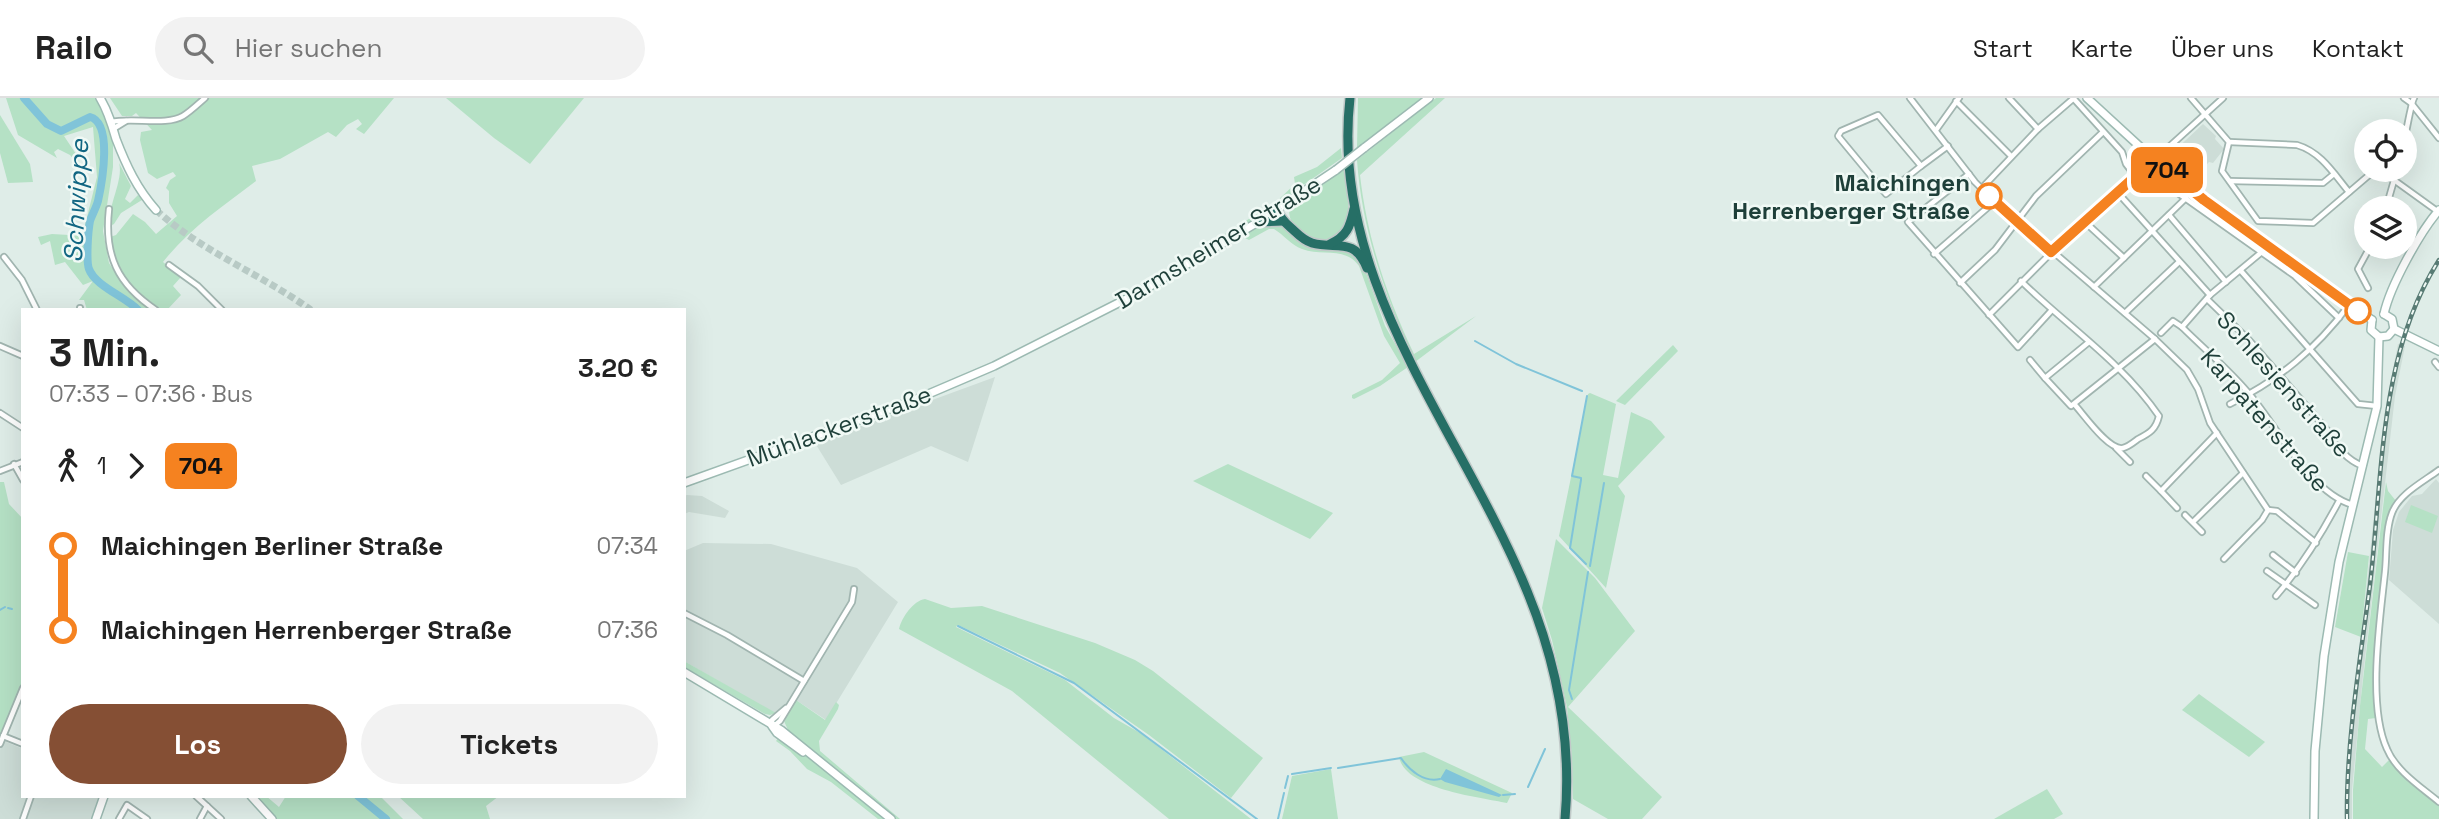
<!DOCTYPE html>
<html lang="de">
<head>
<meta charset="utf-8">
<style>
  :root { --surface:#fff; --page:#f2f2f2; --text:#222; --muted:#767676; --line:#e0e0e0; --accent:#854f34 }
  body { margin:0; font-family:"Space Grotesk",sans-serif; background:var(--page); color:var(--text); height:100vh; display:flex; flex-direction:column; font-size:26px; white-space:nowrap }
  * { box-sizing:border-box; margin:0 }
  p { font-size:23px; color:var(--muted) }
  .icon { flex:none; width:38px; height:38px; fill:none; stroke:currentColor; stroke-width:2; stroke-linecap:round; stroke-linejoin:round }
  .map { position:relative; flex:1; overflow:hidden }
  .drawer { position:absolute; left:21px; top:210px; width:665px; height:490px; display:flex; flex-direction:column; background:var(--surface); border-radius:0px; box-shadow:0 7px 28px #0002 }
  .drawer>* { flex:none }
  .badge { padding:0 14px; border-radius:10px; font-size:24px; line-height:46px }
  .fabs { position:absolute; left:2354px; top:21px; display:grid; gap:14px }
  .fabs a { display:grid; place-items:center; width:63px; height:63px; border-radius:50%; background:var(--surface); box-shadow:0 7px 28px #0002; font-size:35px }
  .map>.badge { position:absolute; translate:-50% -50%; box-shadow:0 0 0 4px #fff }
  .legs { display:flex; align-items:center; gap:10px; height:77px; padding:0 28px; font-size:23px }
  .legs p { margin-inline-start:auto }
  .head { display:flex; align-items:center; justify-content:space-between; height:119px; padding:0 28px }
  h1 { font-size:38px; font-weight:700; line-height:52px }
  .action { display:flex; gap:14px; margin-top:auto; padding:14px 28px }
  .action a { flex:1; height:80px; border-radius:42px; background:var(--accent); color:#fff; font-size:28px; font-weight:700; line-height:80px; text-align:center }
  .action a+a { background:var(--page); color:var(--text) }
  ul { padding:0 28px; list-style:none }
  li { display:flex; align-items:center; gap:24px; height:84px; font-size:26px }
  li i { display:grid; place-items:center; width:10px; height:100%; margin:0 9px; background:currentColor }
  li i::after { content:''; width:18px; height:18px; margin:-9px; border:5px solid; border-radius:50%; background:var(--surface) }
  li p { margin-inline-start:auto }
  li:first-child i { background:linear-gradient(#0000 50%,currentColor 0) }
  li:last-child i { background:linear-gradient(currentColor 50%,#0000 0) }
  header { display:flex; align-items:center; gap:42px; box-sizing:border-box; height:98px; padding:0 35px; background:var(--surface); border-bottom:2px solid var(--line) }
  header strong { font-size:33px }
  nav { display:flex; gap:38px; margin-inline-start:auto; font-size:24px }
  .search { width:490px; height:63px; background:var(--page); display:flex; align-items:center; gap:18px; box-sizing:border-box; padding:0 24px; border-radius:38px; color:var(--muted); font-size:26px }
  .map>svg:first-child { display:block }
  .built { fill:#cdddd7 }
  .green { fill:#b5e1c5 }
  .water { fill:#80c4d9 }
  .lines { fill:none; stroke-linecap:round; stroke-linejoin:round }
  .stream { stroke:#80c4d9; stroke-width:2 }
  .river { stroke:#80c4d9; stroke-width:8 }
  .secondary-tunnel { stroke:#b8cac5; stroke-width:7; stroke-dasharray:7 3.5; stroke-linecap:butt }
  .street-casing { stroke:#a1b5b0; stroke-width:8 }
  .secondary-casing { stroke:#9cbab2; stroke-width:10 }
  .highway-casing { stroke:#c0c9c8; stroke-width:12 }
  .street { stroke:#fff; stroke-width:4.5 }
  .secondary { stroke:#fff; stroke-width:7 }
  .highway { stroke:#266f66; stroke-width:9 }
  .rail-casing { stroke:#587b74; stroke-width:4.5 }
  .rail { stroke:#f0f9f5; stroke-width:2; stroke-dasharray:5; stroke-linecap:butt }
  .secondary-bridge-casing { stroke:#9cbab2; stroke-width:10; stroke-linecap:butt }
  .secondary-bridge { stroke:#fff; stroke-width:7 }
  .line-1-casing { stroke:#fff; stroke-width:16 }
  .line-1 { stroke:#f58220; stroke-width:10 }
  .stop-1-dot { fill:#fff; stroke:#f58220; stroke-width:3.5 }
  .labels { text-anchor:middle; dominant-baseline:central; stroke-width:5; stroke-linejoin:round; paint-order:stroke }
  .stop-label { font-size:24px; font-weight:bold; fill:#1e3f39; stroke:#f0f9f5; text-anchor:end }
  .street-label { font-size:24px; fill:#1e3f39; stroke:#f0f9f5 }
  .water-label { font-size:26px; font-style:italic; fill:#116682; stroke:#f0f9f5 }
</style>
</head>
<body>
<header>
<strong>Railo</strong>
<div class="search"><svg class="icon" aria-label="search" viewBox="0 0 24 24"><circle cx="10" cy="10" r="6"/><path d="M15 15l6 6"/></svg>Hier suchen</div>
<nav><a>Start</a><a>Karte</a><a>Über uns</a><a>Kontakt</a></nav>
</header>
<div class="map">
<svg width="2439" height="721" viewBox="0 0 2439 721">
  <rect width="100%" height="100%" fill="#dfede8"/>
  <g class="built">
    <path d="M 2203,26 L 2216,38 L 2215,41 L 2224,51 L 2213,65 L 2209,64 L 2192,82 L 2170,57 Z"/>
    <path d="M 2398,246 L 2405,248 L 2395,298 L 2363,578 L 2352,692 L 2352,721 L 2345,721 L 2348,671 L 2384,318 Z"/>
    <path d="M 995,279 L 968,364 L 931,348 L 841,387 L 815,345 Z"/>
    <path d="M 2436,381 L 2439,385 L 2439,526 L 2389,482 L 2393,432 L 2399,414 L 2412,398 L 2422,396 Z"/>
    <path d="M 687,397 L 702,398 L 729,413 L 725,420 L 689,414 L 684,416 L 684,398 Z"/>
    <path d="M 703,445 L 771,446 L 857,470 L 898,504 L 826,622 L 796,602 L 784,621 L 684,563 L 684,453 Z"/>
    <path d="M 4,643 L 23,651 L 23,698 L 99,698 L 92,721 L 0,721 L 0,652 Z"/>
  </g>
  <g class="green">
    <path d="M 6,0 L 95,0 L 104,17 L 113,42 L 113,69 L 103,133 L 109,165 L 124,188 L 151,212 L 87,212 L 84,202 L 79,202 L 93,183 L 83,187 L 65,164 L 55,167 L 50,143 L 41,147 L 38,139 L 52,136 L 86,138 L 85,127 L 97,79 L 93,29 L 64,38 L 76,56 L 83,74 L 77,75 L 78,66 L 70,57 L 58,51 L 54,54 L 57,60 L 18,37 Z"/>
    <path d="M 110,0 L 394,0 L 364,36 L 356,31 L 362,26 L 358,21 L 347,27 L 336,39 L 328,34 L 280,61 L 252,68 L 256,83 C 223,108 189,131 163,164 L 181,179 L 173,188 L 181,197 L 167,212 L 163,212 C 131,192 118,175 110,139 L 116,137 L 133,116 L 145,124 L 156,136 L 177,118 L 169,105 L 169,93 L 166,90 L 170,82 L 176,78 L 173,74 L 157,81 L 148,75 L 140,42 L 141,34 L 152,32 L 136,15 L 132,18 L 122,18 Z"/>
    <path d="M 446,0 L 584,0 L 530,66 L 494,40 Z"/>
    <path d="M 1358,0 L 1422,0 L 1357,50 Z"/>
    <path d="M 1436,0 L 1445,0 L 1360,77 C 1367,140 1387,199 1414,256 L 1476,218 L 1415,264 C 1386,199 1362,134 1357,62 Z"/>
    <path d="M 0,17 L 30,66 L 33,84 L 8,85 L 0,55 Z"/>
    <path d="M 1341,50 L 1342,60 L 1265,114 L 1185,164 L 1184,162 L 1277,103 L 1295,86 L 1294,79 L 1317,69 Z"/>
    <path d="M 119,65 L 131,88 L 125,101 L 130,105 L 138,97 L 142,102 L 121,115 L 114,126 L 110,128 C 107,108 124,82 119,65 Z"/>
    <path d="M 1344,71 L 1350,120 L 1348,129 L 1331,143 C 1311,145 1289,133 1289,112 Z"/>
    <path d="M 1270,125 L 1277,125 L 1284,128 L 1296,140 L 1351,152 L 1364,169 L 1385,228 L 1408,269 L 1380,288 L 1354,301 L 1352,300 L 1352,297 L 1382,282 L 1400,265 L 1384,238 L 1359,168 C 1345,148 1322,159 1302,151 C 1291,147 1284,137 1274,131 L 1269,131 L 1249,142 L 1241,138 L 1250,133 Z"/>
    <path d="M 1673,247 L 1678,253 L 1625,307 L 1616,303 Z"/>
    <path d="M 1590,295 L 1616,306 L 1603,377 L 1618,380 L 1631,314 L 1651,323 L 1665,339 L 1618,388 L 1625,398 L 1606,490 L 1559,438 L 1588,296 Z"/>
    <path d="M 1228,366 L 1333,415 L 1310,441 L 1193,383 Z"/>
    <path d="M 0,384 L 4,384 L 9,406 L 23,421 L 23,586 L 0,638 Z"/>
    <path d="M 2386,384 L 2388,393 L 2396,403 L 2390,414 L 2388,427 L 2375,583 L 2376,620 L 2368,621 L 2365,651 L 2382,669 L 2389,662 L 2439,707 L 2439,721 L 2353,721 L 2353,692 L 2360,608 Z"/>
    <path d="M 2411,407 L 2438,418 L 2432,435 L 2405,424 Z"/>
    <path d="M 1556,441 L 1595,480 L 1635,533 L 1568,609 L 1662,699 L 1642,721 L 1608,721 L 1573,701 L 1572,660 L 1567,609 L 1552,542 L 1542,510 Z"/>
    <path d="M 2348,454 L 2369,458 L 2361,539 L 2335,529 Z"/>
    <path d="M 925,501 L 951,510 L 982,508 L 1095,545 L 1135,562 L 1153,573 L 1263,660 L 1231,700 L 1149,637 L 1060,575 L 958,527 L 956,529 L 1065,582 L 1114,620 L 1142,636 L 1251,721 L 1169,721 L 1012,593 L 899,531 C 902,519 913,503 925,501 Z"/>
    <path d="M 684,563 L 776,615 L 770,617 L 765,616 L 684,569 Z"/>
    <path d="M 2199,596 L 2265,644 L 2249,659 L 2182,612 Z"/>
    <path d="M 796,602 L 825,622 L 836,604 L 839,607 L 838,611 L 819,643 L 820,653 L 900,721 L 895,721 L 788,632 L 784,623 Z"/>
    <path d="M 779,639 L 828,674 L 885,721 L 878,721 L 831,684 L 807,671 L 790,653 L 776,643 Z"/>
    <path d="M 1424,654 L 1512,695 L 1507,705 C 1479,699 1405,691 1399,659 Z"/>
    <path d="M 1331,671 L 1338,721 L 1282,721 L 1292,678 Z"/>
    <path d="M 2047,691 L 2063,716 L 2054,721 L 1994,721 Z"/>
    <path d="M 254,698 L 266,698 L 279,709 L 286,698 L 380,698 L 403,721 L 275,721 Z"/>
    <path d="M 398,698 L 499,698 L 486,708 L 490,721 L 423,721 Z"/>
  </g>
  <path class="water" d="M 1446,671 L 1502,697 L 1499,699 L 1445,684 L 1440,681 Z"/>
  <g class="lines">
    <g class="stream">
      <path d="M 1475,243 L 1516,266 L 1582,293"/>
      <path d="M 1586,466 L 1570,450 L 1581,382 L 1581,380 L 1572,378 L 1587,298"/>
      <path d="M 1590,468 L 1604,385"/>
      <path d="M 8,510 L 12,511"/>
      <path d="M 0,512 L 5,509"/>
      <path d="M 958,528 L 1074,585 L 1257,721"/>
      <path d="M 1572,601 L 1569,592 L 1588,474"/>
      <path d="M 1338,670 L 1401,660 C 1409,672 1424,685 1440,681"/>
      <path d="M 1292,676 L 1331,670"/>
      <path d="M 1528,689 L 1545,651"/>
      <path d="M 1285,690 L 1288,678"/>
      <path d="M 1503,697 L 1515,696"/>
      <path d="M 1278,721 L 1284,695"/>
    </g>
    <g class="river">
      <path d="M 24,0 L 47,26 L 61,33 L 90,19 C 113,25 102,85 98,103 C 96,110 92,117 90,123 C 88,133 86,163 89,171 C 95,188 126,199 138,212"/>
      <path d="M 358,698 L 386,721"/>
    </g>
    <path class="secondary-tunnel" d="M 156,112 C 202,154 261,176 311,212"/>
    <defs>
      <g id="street">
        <path d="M 1910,0 L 1975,84 L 1995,104 L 2155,241 L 2187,272 L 2198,291 L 2210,325 L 2268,412 L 2262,422 L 2224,461"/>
        <path d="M 2009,0 L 2038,31"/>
        <path d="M 2191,0 L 2229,44 L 2222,73 L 2258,123 L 2313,125 L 2375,72 L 2394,82 L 2437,113"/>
        <path d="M 2404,0 L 2411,5 L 2439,40"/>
        <path d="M 2074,1 L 2122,54 L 2126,66 L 2136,79"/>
        <path d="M 1956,3 L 2011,58"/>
        <path d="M 1878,17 L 1921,68 L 1886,96 L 1838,38 L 1841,33 Z"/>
        <path d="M 111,24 C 131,19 167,28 183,18 C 191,13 198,6 205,0"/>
        <path d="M 113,31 L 126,23"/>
        <path d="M 1936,32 L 1959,0"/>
        <path d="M 2404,42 C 2407,32 2411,5 2414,0"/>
        <path d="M 2229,44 L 2297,47 C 2321,54 2334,76 2349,94"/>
        <path d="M 2160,57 L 2223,0"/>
        <path d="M 1921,68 L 1948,48"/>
        <path d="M 1969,76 L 1908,124 L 2018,249 L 2051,213"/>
        <path d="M 2151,76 L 2295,178 L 2339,220"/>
        <path d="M 2230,83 L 2323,85 L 2334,76"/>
        <path d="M 1981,91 L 2038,31 L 2074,0"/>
        <path d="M 2118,95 L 2210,197"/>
        <path d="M 2386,110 L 2397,72"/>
        <path d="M 109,111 C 104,157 117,186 156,212"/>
        <path d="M 2169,117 L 2226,184"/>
        <path d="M 2085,124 L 2124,160"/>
        <path d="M 1934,156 L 1994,104"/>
        <path d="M 4,159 L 22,182 L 37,212"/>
        <path d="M 169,167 L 198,188 L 222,212"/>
        <path d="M 2241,173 L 2358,306 L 2377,308"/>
        <path d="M 2021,183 C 2067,228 2122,264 2159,318 C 2156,331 2150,335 2138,341 C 2134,344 2128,349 2123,350 C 2109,353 2084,317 2075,307"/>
        <path d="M 1960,185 L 1995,152 L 2036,98 L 2103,34"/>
        <path d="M 2094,189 L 2186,100"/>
        <path d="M 2368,190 L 2358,171 L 2370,149"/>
        <path d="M 2207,201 L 2249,242 L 2328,333 C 2334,347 2348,363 2363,368"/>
        <path d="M 80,210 L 80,212"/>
        <path d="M 2125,215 L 2179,164"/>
        <path d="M 1989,217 L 2066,140 L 2148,67"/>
        <path d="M 2182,229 L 2210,197 L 2263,153"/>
        <path d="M 2161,235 L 2173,223 L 2182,229 C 2205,252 2231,273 2251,298 C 2279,332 2311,395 2353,407"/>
        <path d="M 2089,244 L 2045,280 L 2071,308 L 2155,241"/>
        <path d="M 0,248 L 23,258"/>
        <path d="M 2030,262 L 2045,280"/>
        <path d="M 2435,264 L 2439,269"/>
        <path d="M 2230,306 C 2280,281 2315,252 2349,207"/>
        <path d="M 0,315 L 23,330"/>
        <path d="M 2116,350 L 2130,364"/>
        <path d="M 14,366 L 23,382"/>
        <path d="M 2439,372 C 2423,384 2399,396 2392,415 C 2385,433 2387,456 2385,474 C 2380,522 2367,607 2387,651 C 2396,673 2421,689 2439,704"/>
        <path d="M 0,373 L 23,364"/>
        <path d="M 2146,378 L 2161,393 L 2217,335"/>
        <path d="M 2161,393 L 2177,410"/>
        <path d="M 2268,412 L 2277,413 L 2316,445"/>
        <path d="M 2185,417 L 2202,434"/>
        <path d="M 2193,424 L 2243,375"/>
        <path d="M 2273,457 L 2296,475"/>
        <path d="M 2267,473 L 2315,507"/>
        <path d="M 2276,498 C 2302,468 2321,437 2339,403"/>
        <path d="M 684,515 L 727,537 L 804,583"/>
        <path d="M 772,627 L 772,622 L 786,610"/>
        <path d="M 774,628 L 780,623 L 852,504 L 854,491"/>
        <path d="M 3,638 L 23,646"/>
        <path d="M 0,646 L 23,590"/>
        <path d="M 196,698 L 221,721"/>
        <path d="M 23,721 L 31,698"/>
        <path d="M 119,721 L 127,707 L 147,721"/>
        <path d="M 200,721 L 207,708"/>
      </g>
      <g id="secondary">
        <path d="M 100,0 C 108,13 112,27 116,41 C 126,67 137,91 156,112"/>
        <path d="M 2087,0 L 2149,57"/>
        <path d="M 1364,50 L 1429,0"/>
        <path d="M 2149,57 L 2147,62 L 2150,69 L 2155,70 L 2161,67"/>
        <path d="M 2149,57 L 2153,55 L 2160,57 L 2162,63 L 2161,67"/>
        <path d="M 2161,67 L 2204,102 L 2372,222"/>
        <path d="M 2384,216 C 2390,188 2420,134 2439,112"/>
        <path d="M 2384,216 L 2392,221 L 2394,231"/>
        <path d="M 2372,222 L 2371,232 L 2379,239 L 2388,238 L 2394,231"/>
        <path d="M 2394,231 L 2439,253"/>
        <path d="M 684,385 L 912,303 L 994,268 L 1142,193 L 1258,124 L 1336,72"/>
        <path d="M 684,574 L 781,632 L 891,721"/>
        <path d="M 772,628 L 777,635 L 803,654"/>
        <path d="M 251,698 L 272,721"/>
        <path d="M 96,721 L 104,698"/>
        <path d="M 2314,721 L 2315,653 L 2324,558 L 2339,464 L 2377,308 L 2379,239"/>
      </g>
      <g id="highway">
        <path d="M 1350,0 C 1329,184 1462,333 1527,493 C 1557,566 1572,642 1565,721"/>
        <path d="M 1277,112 C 1280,119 1284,124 1290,129 C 1297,135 1302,142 1312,145 C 1336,152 1354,138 1367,170"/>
        <path d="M 1258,124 L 1283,123"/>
        <path d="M 1330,146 C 1347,138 1350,129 1354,111"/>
      </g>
    </defs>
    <use href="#street" class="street-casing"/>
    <use href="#secondary" class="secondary-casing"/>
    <use href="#highway" class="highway-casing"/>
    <use href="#street" class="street"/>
    <use href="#secondary" class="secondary"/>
    <use href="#highway" class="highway"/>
    <defs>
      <path id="rail" d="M 2347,721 C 2346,645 2360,563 2370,487 C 2383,378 2378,258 2439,162"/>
    </defs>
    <use href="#rail" class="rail-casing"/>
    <use href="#rail" class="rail"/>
    <defs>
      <path id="secondary-bridge" d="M 1336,72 L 1364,50"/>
    </defs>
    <use href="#secondary-bridge" class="secondary-bridge-casing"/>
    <use href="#secondary-bridge" class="secondary-bridge"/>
  </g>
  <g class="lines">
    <defs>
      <path id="line-1" d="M 1989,98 L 2051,154 L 2148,67 L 2155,70 L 2161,67 L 2204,102 L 2358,213"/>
    </defs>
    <use href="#line-1" class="line-1-casing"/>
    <use href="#line-1" class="line-1"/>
  </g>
  <g class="stop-1-dot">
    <circle cx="1989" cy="98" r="12"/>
    <circle cx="2358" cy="213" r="12"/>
  </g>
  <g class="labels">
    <g class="stop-label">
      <text x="1970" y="84">Maichingen<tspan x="1970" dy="28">Herrenberger Straße</tspan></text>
    </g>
    <g class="street-label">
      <text transform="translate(1218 144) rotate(-31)">Darmsheimer Straße</text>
      <text transform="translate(2284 286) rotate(48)">Schlesienstraße</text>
      <text transform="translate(2265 322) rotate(49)">Karpatenstraße</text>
      <text transform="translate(839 328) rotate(-20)">Mühlackerstraße</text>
    </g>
    <g class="water-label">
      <text transform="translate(76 103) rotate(-87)">Schwippe</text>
    </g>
  </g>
</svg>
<div class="fabs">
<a><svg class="icon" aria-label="locate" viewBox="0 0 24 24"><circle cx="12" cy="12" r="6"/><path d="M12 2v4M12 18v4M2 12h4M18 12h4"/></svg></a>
<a><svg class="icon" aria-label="layers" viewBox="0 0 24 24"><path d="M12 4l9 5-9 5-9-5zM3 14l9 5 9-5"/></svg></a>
</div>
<b class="badge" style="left:2167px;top:72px;background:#f58220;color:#111">704</b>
<section class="drawer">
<div class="head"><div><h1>3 Min.</h1><p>07:33 – 07:36 · Bus</p></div><b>3.20 €</b></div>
<div class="legs"><svg class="icon" aria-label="walk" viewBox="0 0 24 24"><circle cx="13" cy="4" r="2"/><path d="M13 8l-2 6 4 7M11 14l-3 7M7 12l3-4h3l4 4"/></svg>1<svg class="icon" aria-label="forward" viewBox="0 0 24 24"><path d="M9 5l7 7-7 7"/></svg><b class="badge" style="background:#f58220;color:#111">704</b></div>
<ul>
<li><i style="color:#f58220"></i><b>Maichingen Berliner Straße</b><p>07:34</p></li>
<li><i style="color:#f58220"></i><b>Maichingen Herrenberger Straße</b><p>07:36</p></li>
</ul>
<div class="action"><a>Los</a><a>Tickets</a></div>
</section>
</div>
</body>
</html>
